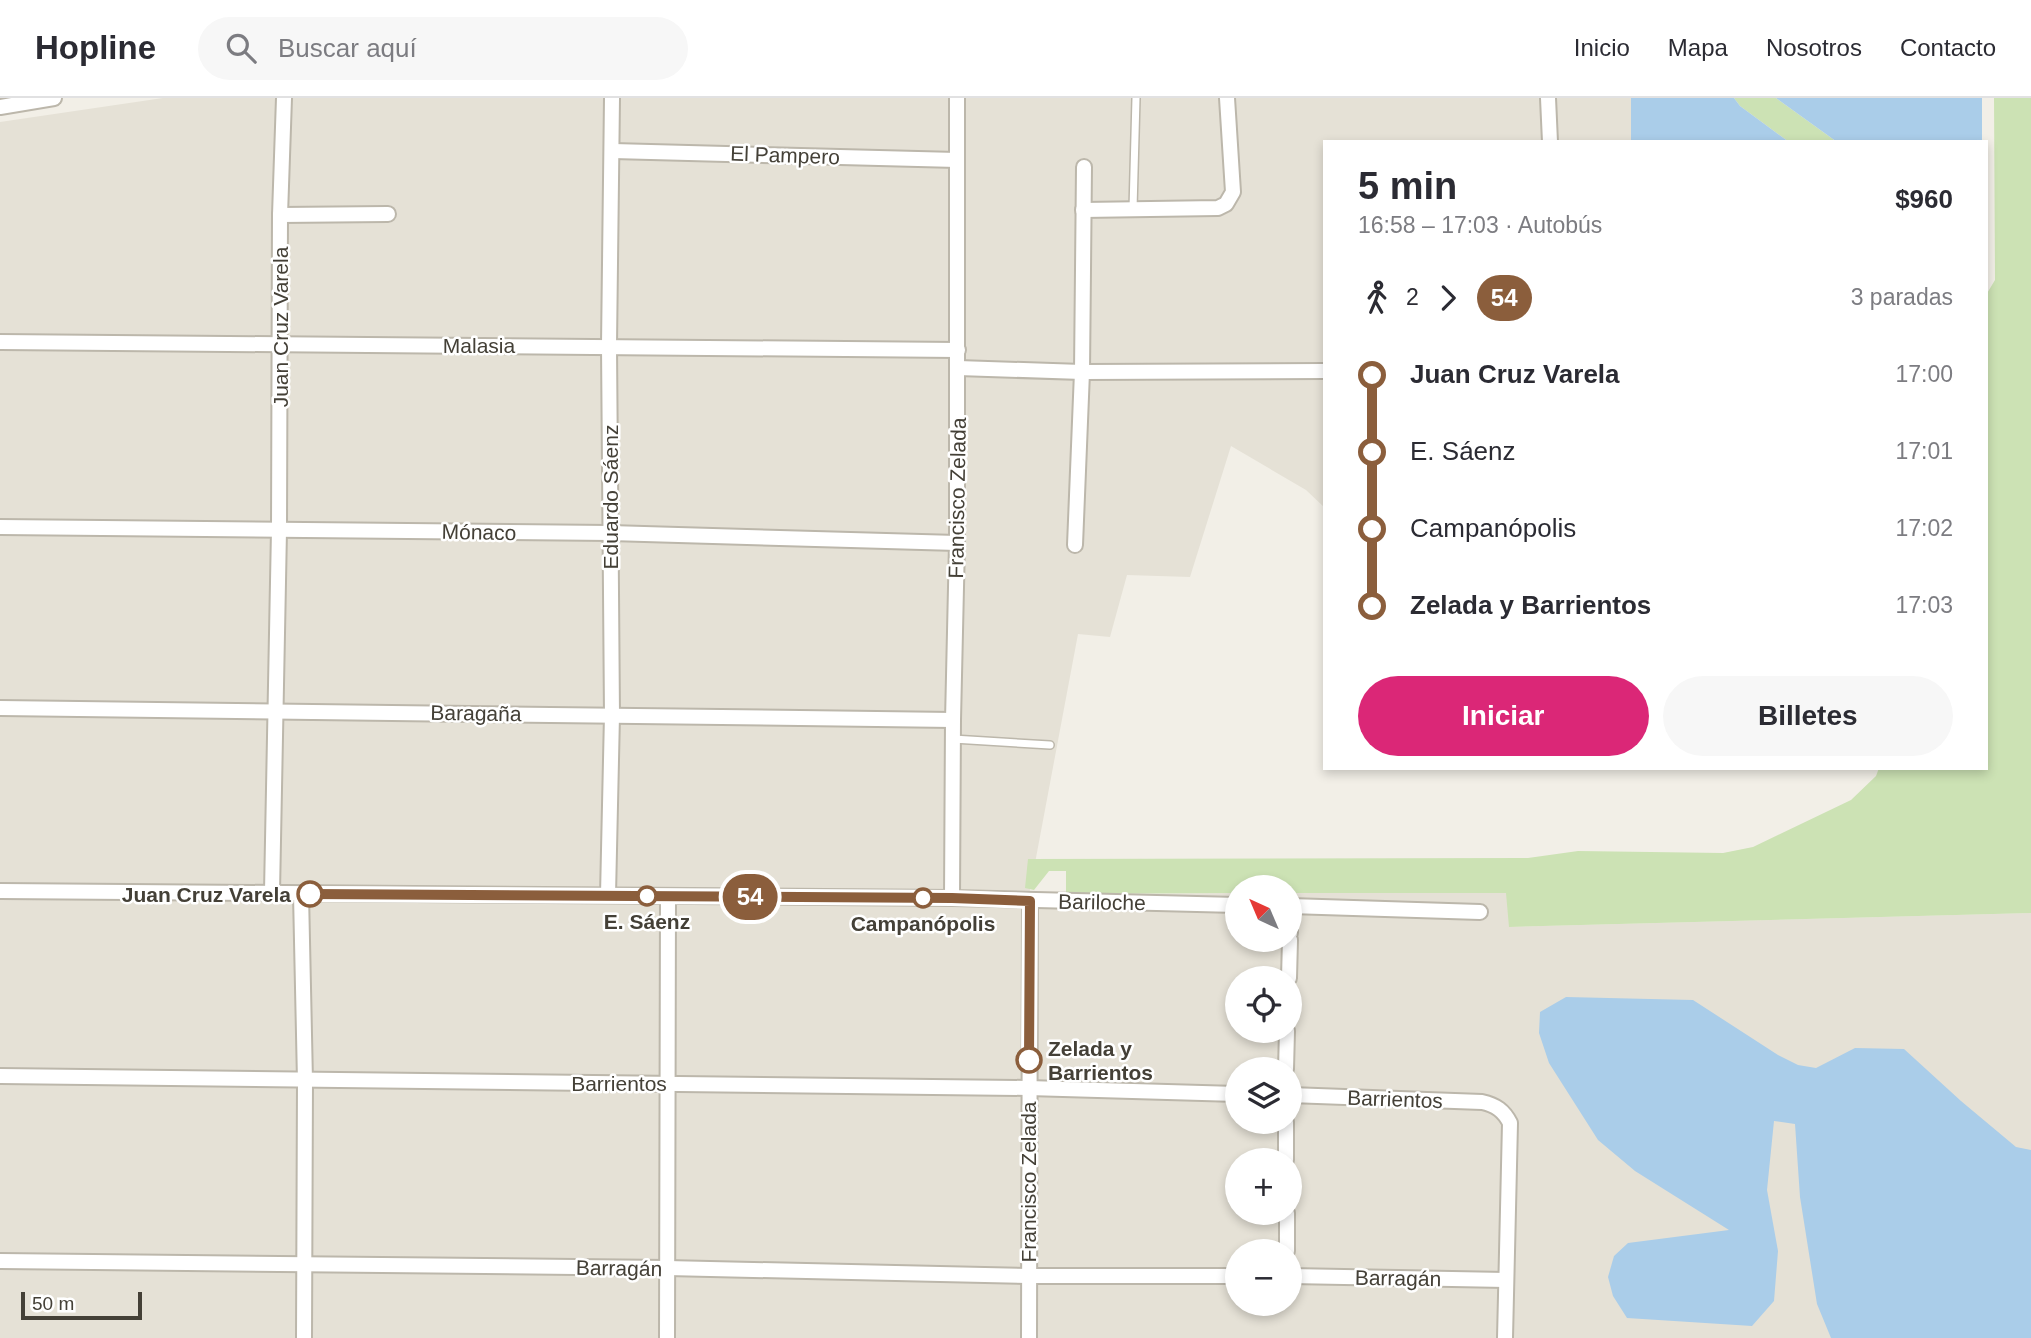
<!DOCTYPE html>
<html lang="es">
<head>
<meta charset="utf-8">
<style>
  :root { --surface:#fff; --page:#f7f7f7; --text:#2b2b33; --muted:#7c7c81; --line:#e1e1e2; --accent:#db2777 }
  body { margin:0; font-family:Arial,sans-serif; background:var(--page); color:var(--text); height:100vh; display:flex; flex-direction:column; font-size:26px; white-space:nowrap }
  * { box-sizing:border-box; margin:0 }
  p { font-size:23px; color:var(--muted) }
  .icon { flex:none; width:38px; height:38px; fill:none; stroke:currentColor; stroke-width:2; stroke-linecap:round; stroke-linejoin:round }
  .map { position:relative; flex:1; overflow:hidden }
  .details { position:absolute; left:1323px; top:42px; width:665px; height:630px; display:flex; flex-direction:column; background:var(--surface); border-radius:0px; box-shadow:0 4px 10px #0003 }
  .details>* { flex:none }
  .badge { padding:0 14px; border-radius:23px; font-size:24px; line-height:46px }
  .needle { width:46px; rotate:316deg }
  .tools { position:absolute; left:1225px; top:777px; display:grid; gap:14px }
  .tools a { display:grid; place-items:center; width:77px; height:77px; border-radius:50%; background:var(--surface); box-shadow:0 4px 10px #0003; font-size:35px }
  .scale { position:absolute; left:21px; bottom:18px; width:121px; box-sizing:border-box; padding-left:7px; border:4px solid #444037; border-top:0; font-size:19px; line-height:24px; white-space:nowrap; color:#444037; -webkit-text-stroke:5px #fff; paint-order:stroke }
  .map>.badge { position:absolute; translate:-50% -50%; box-shadow:0 0 0 4px #fff }
  .legs { display:flex; align-items:center; gap:10px; height:77px; padding:0 35px; font-size:23px }
  .legs p { margin-inline-start:auto }
  .head { display:flex; align-items:center; justify-content:space-between; height:119px; padding:0 35px }
  h1 { font-size:38px; font-weight:700; line-height:52px }
  .button { display:flex; gap:14px; margin-top:auto; padding:14px 35px }
  .button a { flex:1; height:80px; border-radius:42px; background:var(--accent); color:#fff; font-size:28px; font-weight:700; line-height:80px; text-align:center }
  .button a+a { background:var(--page); color:var(--text) }
  ul { padding:0 35px; list-style:none }
  li { display:flex; align-items:center; gap:24px; height:77px; font-size:26px }
  li i { display:grid; place-items:center; width:10px; height:100%; margin:0 9px; background:currentColor }
  li i::after { content:''; width:18px; height:18px; margin:-9px; border:5px solid; border-radius:50%; background:var(--surface) }
  li p { margin-inline-start:auto }
  li:first-child i { background:linear-gradient(#0000 50%,currentColor 0) }
  li:last-child i { background:linear-gradient(currentColor 50%,#0000 0) }
  header { display:flex; align-items:center; gap:42px; box-sizing:border-box; height:98px; padding:0 35px; background:var(--surface); border-bottom:2px solid var(--line) }
  header strong { font-size:33px }
  nav { display:flex; gap:38px; margin-inline-start:auto; font-size:24px }
  .search { width:490px; height:63px; background:var(--page); display:flex; align-items:center; gap:18px; box-sizing:border-box; padding:0 24px; border-radius:38px; color:var(--muted); font-size:26px }
  .map>svg:first-child { display:block }
  .residential { fill:#e5e1d6; fill-rule:evenodd }
  .green { fill:#cce2b4 }
  .water { fill:#aacde9 }
  .lines { fill:none; stroke-linecap:round; stroke-linejoin:round }
  .lane-casing { stroke:#bcb7ab; stroke-width:10 }
  .street-casing { stroke:#bcb7ab; stroke-width:18 }
  .lane { stroke:#fff; stroke-width:7 }
  .street { stroke:#fff; stroke-width:14 }
  .line-1-casing { stroke:#fff; stroke-width:16 }
  .line-1 { stroke:#8b5e3c; stroke-width:10 }
  .stop-1-dot { fill:#fff; stroke:#8b5e3c; stroke-width:3.5 }
  .labels { text-anchor:middle; dominant-baseline:central; stroke-width:5; stroke-linejoin:round; paint-order:stroke }
  .street-label { font-size:21px; fill:#444037; stroke:#fff }
  .stop-label { font-size:21px; font-weight:bold; fill:#444037; stroke:#fff }
</style>
</head>
<body>
<header>
<strong>Hopline</strong>
<div class="search"><svg class="icon" aria-label="search" viewBox="0 0 24 24"><circle cx="10" cy="10" r="6"/><path d="M15 15l6 6"/></svg>Buscar aquí</div>
<nav><a>Inicio</a><a>Mapa</a><a>Nosotros</a><a>Contacto</a></nav>
</header>
<div class="map">
<svg width="2031" height="1240" viewBox="0 0 2031 1240">
  <rect width="100%" height="100%" fill="#f2efe7"/>
  <path class="residential" d="M 163,0 L 1631,0 L 1631,44 L 1325,44 L 1325,410 L 1306,392 L 1231,348 L 1190,479 L 1127,477 L 1110,539 L 1078,536 L 1029,797 L 1237,795 L 1237,842 L 1290,842 L 1290,795 L 1507,795 L 1510,829 L 2031,815 L 2031,1240 L 0,1240 L 0,24 ZM 1237,880 L 1290,880 L 1290,933 L 1237,933 ZM 1237,971 L 1290,971 L 1290,1024 L 1237,1024 ZM 1237,1062 L 1290,1062 L 1290,1115 L 1237,1115 ZM 1237,1153 L 1290,1153 L 1290,1206 L 1237,1206 Z"/>
  <g class="green">
    <path d="M 1734,0 L 1776,0 L 1837,44 L 1789,44 L 1740,8 Z"/>
    <path d="M 1994,0 L 2031,0 L 2031,815 L 1509,829 L 1506,795 L 1290,795 L 1290,789 L 1237,789 L 1237,795 L 1066,796 L 1066,773 L 1049,773 L 1034,792 L 1025,790 L 1028,761 L 1528,760 L 1578,753 L 1723,755 L 1753,749 L 1851,702 L 1876,678 L 1879,670 L 1986,670 L 1986,197 L 1995,182 Z"/>
  </g>
  <g class="water">
    <path d="M 1631,0 L 1734,0 L 1740,8 L 1789,44 L 1631,44 Z"/>
    <path d="M 1776,0 L 1982,0 L 1982,44 L 1837,44 Z"/>
    <path d="M 1566,899 L 1693,902 L 1778,957 L 1798,967 L 1816,970 L 1855,950 L 1904,951 L 1961,1003 L 2016,1049 L 2031,1052 L 2031,1240 L 1831,1240 L 1817,1206 L 1800,1099 L 1795,1026 L 1774,1023 L 1767,1092 L 1778,1153 L 1774,1203 L 1752,1228 L 1627,1220 L 1613,1198 L 1608,1179 L 1614,1158 L 1628,1145 L 1729,1132 L 1635,1073 L 1598,1042 L 1549,965 L 1539,935 L 1540,914 Z"/>
  </g>
  <g class="lines">
    <defs>
      <g id="lane">
        <path d="M 1133,111 L 1136,0"/>
        <path d="M 953,641 L 1050,647"/>
      </g>
      <g id="street">
        <path d="M 1548,0 L 1550,44"/>
        <path d="M 0,9 L 54,0"/>
        <path d="M 613,53 L 957,62"/>
        <path d="M 1083,112 L 1218,110 L 1226,106 L 1233,94 L 1227,0"/>
        <path d="M 280,117 L 388,116"/>
        <path d="M 0,244 L 958,252"/>
        <path d="M 958,270 L 1082,274 L 1325,273"/>
        <path d="M 0,429 L 610,435 L 957,445"/>
        <path d="M 1075,447 L 1082,274 L 1084,69"/>
        <path d="M 0,610 L 953,622"/>
        <path d="M 0,793 L 952,800 L 1237,807"/>
        <path d="M 272,794 L 279,432 L 280,117 L 284,0"/>
        <path d="M 301,796 L 305,983 L 304,1240"/>
        <path d="M 608,797 L 612,617 L 609,248 L 612,0"/>
        <path d="M 952,800 L 953,622 L 957,445 L 957,0"/>
        <path d="M 1290,808 L 1480,814"/>
        <path d="M 1290,835 L 1290,808"/>
        <path d="M 1289,880 L 1290,842"/>
        <path d="M 1286,971 L 1287,933"/>
        <path d="M 0,978 L 1028,990 L 1237,996"/>
        <path d="M 1290,997 L 1482,1004 C 1496,1007 1504,1013 1510,1025 L 1505,1240"/>
        <path d="M 1286,1024 L 1286,1062"/>
        <path d="M 1287,1115 L 1287,1153"/>
        <path d="M 0,1163 L 667,1170 L 1029,1178 L 1237,1178"/>
        <path d="M 1290,1178 L 1506,1182"/>
        <path d="M 667,1240 L 668,798"/>
        <path d="M 1029,1240 L 1030,803"/>
      </g>
    </defs>
    <use href="#lane" class="lane-casing"/>
    <use href="#street" class="street-casing"/>
    <use href="#lane" class="lane"/>
    <use href="#street" class="street"/>
  </g>
  <g class="lines">
    <defs>
      <path id="line-1" d="M 310,796 L 952,800 L 1030,803 L 1029,962"/>
    </defs>
    <use href="#line-1" class="line-1-casing"/>
    <use href="#line-1" class="line-1"/>
  </g>
  <g class="stop-1-dot">
    <circle cx="310" cy="796" r="12"/>
    <circle cx="647" cy="798" r="9"/>
    <circle cx="923" cy="800" r="9"/>
    <circle cx="1029" cy="962" r="12"/>
  </g>
  <g class="labels">
    <g class="street-label">
      <text transform="translate(785 57) rotate(2)">El Pampero</text>
      <text transform="translate(280 229) rotate(-90)">Juan Cruz Varela</text>
      <text x="479" y="247">Malasia</text>
      <text transform="translate(610 399) rotate(-90)">Eduardo Sáenz</text>
      <text transform="translate(957 400) rotate(-89)">Francisco Zelada</text>
      <text transform="translate(479 434) rotate(1)">Mónaco</text>
      <text transform="translate(476 615) rotate(1)">Baragaña</text>
      <text transform="translate(1102 804) rotate(1)">Bariloche</text>
      <text x="619" y="985">Barrientos</text>
      <text transform="translate(1395 1001) rotate(2)">Barrientos</text>
      <text transform="translate(1028 1084) rotate(-90)">Francisco Zelada</text>
      <text transform="translate(619 1170) rotate(1)">Barragán</text>
      <text transform="translate(1398 1180) rotate(1)">Barragán</text>
    </g>
    <g class="stop-label">
      <text x="291" y="796" text-anchor="end">Juan Cruz Varela</text>
      <text x="647" y="823">E. Sáenz</text>
      <text x="923" y="825">Campanópolis</text>
      <text x="1048" y="950" text-anchor="start">Zelada y<tspan x="1048" dy="24">Barrientos</tspan></text>
    </g>
  </g>
</svg>
<div class="tools">
<a><svg class="needle" viewBox="-14 -14 28 28"><path d="M0-13l5 13h-10z" fill="#e53935"/><path d="M0 13l5-13h-10z" fill="#7c7c81"/></svg></a>
<a><svg class="icon" aria-label="locate" viewBox="0 0 24 24"><circle cx="12" cy="12" r="6"/><path d="M12 2v4M12 18v4M2 12h4M18 12h4"/></svg></a>
<a><svg class="icon" aria-label="layers" viewBox="0 0 24 24"><path d="M12 4l9 5-9 5-9-5zM3 14l9 5 9-5"/></svg></a>
<a>+</a>
<a>−</a>
</div>
<div class="scale">50 m</div>
<b class="badge" style="left:750px;top:799px;background:#8b5e3c;color:#fff">54</b>
<section class="details">
<div class="head"><div><h1>5 min</h1><p>16:58 – 17:03 · Autobús</p></div><b>$960</b></div>
<div class="legs"><svg class="icon" aria-label="walk" viewBox="0 0 24 24"><circle cx="13" cy="4" r="2"/><path d="M13 8l-2 6 4 7M11 14l-3 7M7 12l3-4h3l4 4"/></svg>2<svg class="icon" aria-label="forward" viewBox="0 0 24 24"><path d="M9 5l7 7-7 7"/></svg><b class="badge" style="background:#8b5e3c;color:#fff">54</b><p>3 paradas</p></div>
<ul>
<li><i style="color:#8b5e3c"></i><b>Juan Cruz Varela</b><p>17:00</p></li>
<li><i style="color:#8b5e3c"></i><span>E. Sáenz</span><p>17:01</p></li>
<li><i style="color:#8b5e3c"></i><span>Campanópolis</span><p>17:02</p></li>
<li><i style="color:#8b5e3c"></i><b>Zelada y Barrientos</b><p>17:03</p></li>
</ul>
<div class="button"><a>Iniciar</a><a>Billetes</a></div>
</section>
</div>
</body>
</html>
